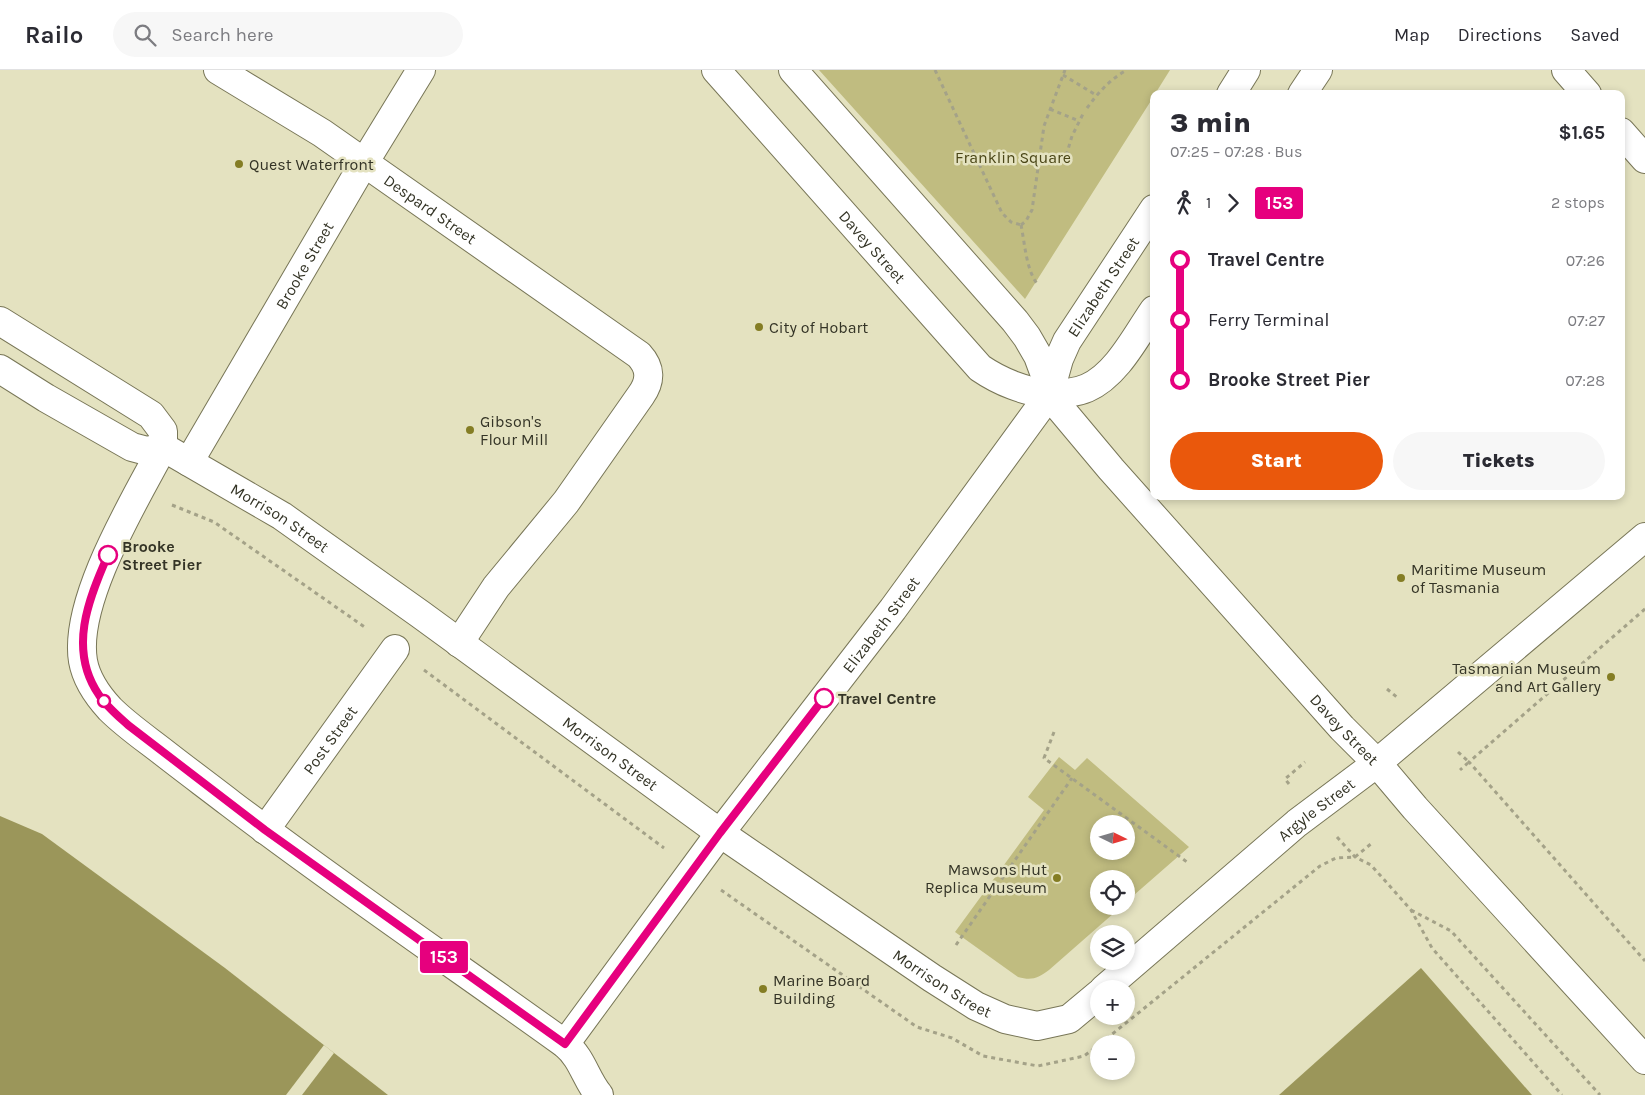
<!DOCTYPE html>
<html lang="en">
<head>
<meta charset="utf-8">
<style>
  :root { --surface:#fff; --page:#f7f7f7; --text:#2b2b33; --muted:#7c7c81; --line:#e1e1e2; --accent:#ea580c }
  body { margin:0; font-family:Karla,sans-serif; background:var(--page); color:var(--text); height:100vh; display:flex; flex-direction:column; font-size:19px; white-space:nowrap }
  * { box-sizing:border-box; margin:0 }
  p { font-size:16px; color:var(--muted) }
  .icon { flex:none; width:28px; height:28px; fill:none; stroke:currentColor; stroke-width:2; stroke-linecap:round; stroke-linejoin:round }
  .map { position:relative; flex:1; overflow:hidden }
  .drawer { position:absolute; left:1150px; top:20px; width:475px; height:410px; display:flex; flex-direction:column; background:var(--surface); border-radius:10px; box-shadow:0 2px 8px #0003 }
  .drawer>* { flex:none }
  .badge { padding:0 10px; border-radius:4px; font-size:18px; line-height:32px }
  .needle { width:32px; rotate:95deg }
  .buttons { position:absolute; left:1090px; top:745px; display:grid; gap:10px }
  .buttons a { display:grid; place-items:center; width:45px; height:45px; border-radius:50%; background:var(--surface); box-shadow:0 2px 8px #0003; font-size:25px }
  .map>.badge { position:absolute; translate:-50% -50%; box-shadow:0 0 0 2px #fff }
  .legs { display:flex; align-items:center; gap:8px; height:55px; padding:0 20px; font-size:16px }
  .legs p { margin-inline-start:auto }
  .head { display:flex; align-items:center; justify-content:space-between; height:85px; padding:0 20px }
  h1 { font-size:28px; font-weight:800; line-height:38px }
  .button { display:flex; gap:10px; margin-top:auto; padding:10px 20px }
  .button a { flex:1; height:58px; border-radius:30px; background:var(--accent); color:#fff; font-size:20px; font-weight:800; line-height:58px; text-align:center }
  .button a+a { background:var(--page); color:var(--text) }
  ul { padding:0 20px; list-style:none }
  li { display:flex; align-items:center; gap:18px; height:60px; font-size:19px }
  li i { display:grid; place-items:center; width:8px; height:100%; margin:0 6px; background:currentColor }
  li i::after { content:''; width:12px; height:12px; margin:-6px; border:4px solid; border-radius:50%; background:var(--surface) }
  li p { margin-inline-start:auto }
  li:first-child i { background:linear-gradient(#0000 50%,currentColor 0) }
  li:last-child i { background:linear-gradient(currentColor 50%,#0000 0) }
  header { display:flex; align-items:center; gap:30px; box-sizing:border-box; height:70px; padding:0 25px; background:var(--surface); border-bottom:1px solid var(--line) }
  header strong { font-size:24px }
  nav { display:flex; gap:28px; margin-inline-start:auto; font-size:18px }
  .search { width:350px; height:45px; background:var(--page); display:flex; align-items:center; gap:12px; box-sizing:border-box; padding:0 18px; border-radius:28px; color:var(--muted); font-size:19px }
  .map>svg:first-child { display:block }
  .green { fill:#c0bc80; fill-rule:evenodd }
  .water { fill:#9b965a }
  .pier { fill:#e4e2c0 }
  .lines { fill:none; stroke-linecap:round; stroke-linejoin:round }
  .minor-casing { stroke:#787657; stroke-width:30 }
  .major-casing { stroke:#787657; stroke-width:30 }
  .highway-casing { stroke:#787657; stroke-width:30 }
  .path { stroke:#a4a288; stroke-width:3; stroke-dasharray:4 4; stroke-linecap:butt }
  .minor { stroke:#fff; stroke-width:28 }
  .major { stroke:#fff; stroke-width:28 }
  .highway { stroke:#fff; stroke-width:28 }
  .line-1-casing { stroke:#fff; stroke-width:11 }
  .line-1 { stroke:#e6007e; stroke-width:8 }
  .poi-dot { fill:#847d24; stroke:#e4e2c0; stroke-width:2 }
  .stop-1-dot { fill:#fff; stroke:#e6007e; stroke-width:2.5 }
  .labels { text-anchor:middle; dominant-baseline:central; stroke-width:5; stroke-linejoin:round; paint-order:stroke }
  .park-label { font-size:16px; fill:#4a4617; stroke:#e4e2c0 }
  .poi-label { font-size:16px; fill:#343426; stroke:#e4e2c0; text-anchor:start }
  .street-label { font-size:16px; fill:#343426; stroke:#e4e2c0 }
  .stop-label { font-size:16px; font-weight:bold; fill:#343426; stroke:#e4e2c0; text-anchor:start }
</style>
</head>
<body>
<header>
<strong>Railo</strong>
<div class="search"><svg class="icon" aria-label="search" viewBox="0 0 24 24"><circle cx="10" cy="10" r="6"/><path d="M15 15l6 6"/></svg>Search here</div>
<nav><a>Map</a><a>Directions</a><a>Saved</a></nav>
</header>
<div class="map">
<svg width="1645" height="1025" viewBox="0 0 1645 1025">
  <rect width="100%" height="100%" fill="#e4e2c0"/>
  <g class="green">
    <path d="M 819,0 L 1170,0 L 1155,24 L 1154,24 L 1154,26 L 1025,229 Z"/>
    <path d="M 1059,687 L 1075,700 L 1087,688 L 1189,777 L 1126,832 L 1126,809 L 1099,809 L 1099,836 L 1122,836 L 1049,900 C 1038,908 1032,911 1018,907 L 955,862 L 1044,740 L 1028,727 ZM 1099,754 L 1126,754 L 1126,781 L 1099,781 Z"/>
  </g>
  <g class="water">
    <path d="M 0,746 L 42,764 L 225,898 L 388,1025 L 0,1025 Z"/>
    <path d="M 1421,898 L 1532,1025 L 1279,1025 Z"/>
  </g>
  <path class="pier" d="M 324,975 L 334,983 L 302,1025 L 286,1025 Z"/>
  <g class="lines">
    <defs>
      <g id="minor">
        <path id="s1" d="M 218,0 L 322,63 L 639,285 C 651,298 651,311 641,325 L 566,432 L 496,517 L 459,573"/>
        <path d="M 1231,24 L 1246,0"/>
        <path d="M 1302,24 L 1318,0"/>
        <path d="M 0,251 L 151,345 L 163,361 L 163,377"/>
        <path id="s2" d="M 0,299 L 46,328 L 132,377 L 147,381 L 163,377 L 282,446 L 420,544 L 720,763 L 932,908 L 976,936 L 1005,949 L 1037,956 L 1069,949 L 1099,924"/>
        <path d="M 1049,325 C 1062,324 1075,323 1087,318 C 1117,305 1136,266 1154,240"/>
        <path d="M 163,377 C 135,430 73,531 83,591 C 86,608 98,626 110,639 C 126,655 145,668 163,682 C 186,700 209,717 231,734 C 340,817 454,894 565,974 C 583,989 585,1008 599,1025"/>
        <path id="s3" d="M 189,392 L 364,93 L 421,0"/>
        <path id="s4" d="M 265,760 L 395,579"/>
        <path id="s5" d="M 1104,919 L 1297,753 L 1377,693"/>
        <path id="s6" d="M 565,974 L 720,763 L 893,539 L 1049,325 L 1059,289 L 1067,271 L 1154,139"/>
      </g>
      <path id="major" d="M 1377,693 L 1645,467"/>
      <g id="highway">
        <path id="s7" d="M 716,0 L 980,298 C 1002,313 1023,320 1049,325"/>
        <path id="s8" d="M 793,0 L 1015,251 L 1027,267 L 1038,286 L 1045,305 L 1049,325 L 1111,399 L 1342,658 L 1377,693 L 1415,738 L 1645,990"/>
        <path d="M 1566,0 L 1587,24"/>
        <path d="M 1621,62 L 1645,89"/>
      </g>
    </defs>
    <use href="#minor" class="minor-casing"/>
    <use href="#major" class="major-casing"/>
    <use href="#highway" class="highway-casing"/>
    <g class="path">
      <path d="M 935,0 L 1002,143 L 1011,152 L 1021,155"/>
      <path d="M 1063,5 L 1096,25"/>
      <path d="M 1087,38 C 1098,23 1110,9 1127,0"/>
      <path d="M 1050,39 L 1079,51"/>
      <path d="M 1064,93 L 1072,66 L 1083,44"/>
      <path d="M 1021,155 L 1026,151 L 1032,140 L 1044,56 L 1065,0"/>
      <path d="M 1021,155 C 1025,174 1026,200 1038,215"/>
      <path d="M 172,435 L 214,452 L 366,558"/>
      <path d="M 1645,539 L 1469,692 L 1645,891"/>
      <path d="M 424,600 L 664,778"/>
      <path d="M 1387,619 L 1398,628"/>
      <path d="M 1054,662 L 1044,688 L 1187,792"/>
      <path d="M 1458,682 L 1469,692 L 1460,700"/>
      <path d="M 1289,714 L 1285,709 L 1305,692"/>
      <path d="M 1337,767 L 1355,787 L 1371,795 L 1411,840 L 1432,878 L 1562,1025"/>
      <path d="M 721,820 L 917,957 L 952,968 L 983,986 L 1038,996 L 1084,986 L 1099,975"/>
      <path d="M 1411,840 L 1451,861 L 1600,1025"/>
      <path d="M 956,875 L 1072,708"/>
      <path d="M 1100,974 L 1320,796 L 1336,788 L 1355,787 L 1372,773"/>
    </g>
    <use href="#minor" class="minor"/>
    <use href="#major" class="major"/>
    <use href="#highway" class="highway"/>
  </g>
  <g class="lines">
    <defs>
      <path id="line-1" d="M 108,485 C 88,530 68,580 99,625 C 106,636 118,646 128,655 L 265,760 L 565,974 L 720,763 L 824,628"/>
    </defs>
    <use href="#line-1" class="line-1-casing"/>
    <use href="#line-1" class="line-1"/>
  </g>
  <g class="poi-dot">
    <circle cx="239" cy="94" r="5"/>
    <circle cx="759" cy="257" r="5"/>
    <circle cx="470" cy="360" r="5"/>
    <circle cx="1401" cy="508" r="5"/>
    <circle cx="1611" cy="607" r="5"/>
    <circle cx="1057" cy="808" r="5"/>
    <circle cx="763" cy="919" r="5"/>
  </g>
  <g class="stop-1-dot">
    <circle cx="108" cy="485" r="9"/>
    <circle cx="824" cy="628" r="9"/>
    <circle cx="104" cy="631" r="6"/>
  </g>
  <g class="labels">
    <g class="park-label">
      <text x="1013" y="87">Franklin Square</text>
    </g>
    <g class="poi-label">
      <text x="249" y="94">Quest Waterfront</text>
      <text x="769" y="257">City of Hobart</text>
      <text x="480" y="351">Gibson's<tspan x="480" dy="18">Flour Mill</tspan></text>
      <text x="1411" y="499">Maritime Museum<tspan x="1411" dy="18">of Tasmania</tspan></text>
      <text x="1601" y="598" text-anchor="end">Tasmanian Museum<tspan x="1601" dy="18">and Art Gallery</tspan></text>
      <text x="1047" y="799" text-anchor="end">Mawsons Hut<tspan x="1047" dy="18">Replica Museum</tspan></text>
      <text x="773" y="910">Marine Board<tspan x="773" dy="18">Building</tspan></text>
    </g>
    <g class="street-label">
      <text stroke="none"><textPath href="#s1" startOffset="254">Despard Street</textPath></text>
      <text stroke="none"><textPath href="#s7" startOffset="236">Davey Street</textPath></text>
      <text stroke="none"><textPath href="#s3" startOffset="228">Brooke Street</textPath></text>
      <text stroke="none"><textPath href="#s6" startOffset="932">Elizabeth Street</textPath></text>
      <text stroke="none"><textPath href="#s2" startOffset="322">Morrison Street</textPath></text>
      <text stroke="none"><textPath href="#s6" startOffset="525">Elizabeth Street</textPath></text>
      <text stroke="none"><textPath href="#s8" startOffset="864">Davey Street</textPath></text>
      <text stroke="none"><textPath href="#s4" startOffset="111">Post Street</textPath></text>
      <text stroke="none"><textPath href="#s2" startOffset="728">Morrison Street</textPath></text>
      <text stroke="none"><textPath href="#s5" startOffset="278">Argyle Street</textPath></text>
      <text stroke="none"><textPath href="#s2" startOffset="1132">Morrison Street</textPath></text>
    </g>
    <g class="stop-label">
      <text x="122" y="476">Brooke<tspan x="122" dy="18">Street Pier</tspan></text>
      <text x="838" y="628">Travel Centre</text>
    </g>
  </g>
</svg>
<div class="buttons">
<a><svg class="needle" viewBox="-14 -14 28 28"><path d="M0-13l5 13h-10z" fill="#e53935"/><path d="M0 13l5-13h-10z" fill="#7c7c81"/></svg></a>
<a><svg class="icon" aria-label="locate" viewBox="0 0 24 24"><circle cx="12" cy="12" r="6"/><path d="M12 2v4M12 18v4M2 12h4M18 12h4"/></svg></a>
<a><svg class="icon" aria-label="layers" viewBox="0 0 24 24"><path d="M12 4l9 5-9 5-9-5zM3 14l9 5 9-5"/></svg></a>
<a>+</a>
<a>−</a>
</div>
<b class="badge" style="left:444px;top:887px;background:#e6007e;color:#fff">153</b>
<section class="drawer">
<div class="head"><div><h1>3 min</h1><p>07:25 – 07:28 · Bus</p></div><b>$1.65</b></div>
<div class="legs"><svg class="icon" aria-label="walk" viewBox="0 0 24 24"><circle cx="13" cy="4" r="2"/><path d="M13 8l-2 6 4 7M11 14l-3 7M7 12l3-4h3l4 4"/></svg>1<svg class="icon" aria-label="forward" viewBox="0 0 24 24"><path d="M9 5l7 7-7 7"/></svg><b class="badge" style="background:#e6007e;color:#fff">153</b><p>2 stops</p></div>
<ul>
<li><i style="color:#e6007e"></i><b>Travel Centre</b><p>07:26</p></li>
<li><i style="color:#e6007e"></i><span>Ferry Terminal</span><p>07:27</p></li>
<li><i style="color:#e6007e"></i><b>Brooke Street Pier</b><p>07:28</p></li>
</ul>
<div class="button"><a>Start</a><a>Tickets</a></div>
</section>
</div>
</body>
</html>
